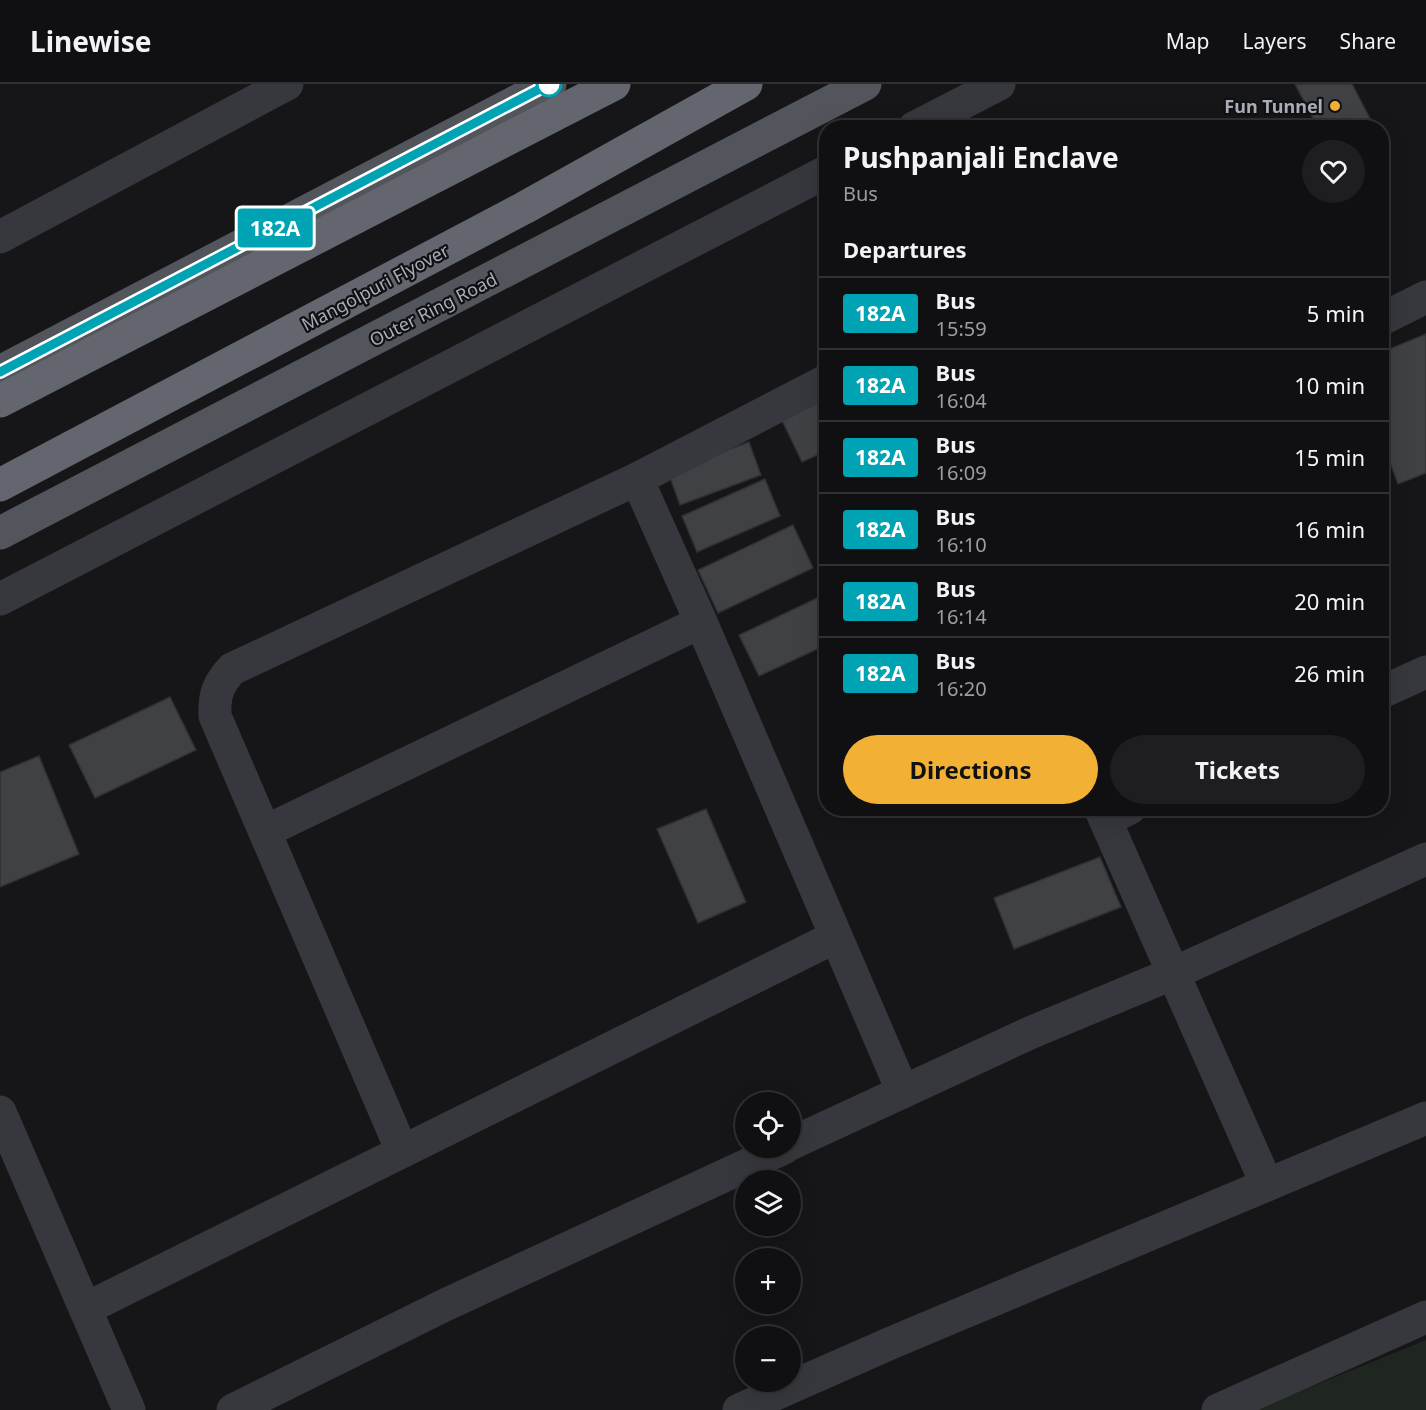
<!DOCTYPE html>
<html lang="en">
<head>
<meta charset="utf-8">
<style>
  :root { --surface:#101012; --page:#1e1e20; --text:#f1f3f6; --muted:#9c9d9f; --line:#303032; --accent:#f2b134 }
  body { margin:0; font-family:"Noto Sans",sans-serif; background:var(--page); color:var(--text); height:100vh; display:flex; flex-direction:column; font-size:22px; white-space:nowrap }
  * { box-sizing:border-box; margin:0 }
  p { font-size:20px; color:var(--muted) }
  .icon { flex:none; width:33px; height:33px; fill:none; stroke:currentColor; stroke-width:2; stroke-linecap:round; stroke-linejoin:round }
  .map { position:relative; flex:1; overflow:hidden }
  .panel { position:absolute; left:819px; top:36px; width:570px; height:696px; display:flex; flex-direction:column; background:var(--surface); border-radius:24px; box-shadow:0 6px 24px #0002,0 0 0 2px var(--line) }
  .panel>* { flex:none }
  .badge { padding:0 12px; border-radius:4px; font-size:21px; line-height:39px }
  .tools { position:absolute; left:735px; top:1008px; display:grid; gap:12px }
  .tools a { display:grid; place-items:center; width:66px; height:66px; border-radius:50%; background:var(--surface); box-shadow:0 6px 24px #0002,0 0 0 2px var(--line); font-size:30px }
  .map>.badge { position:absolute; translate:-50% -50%; box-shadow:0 0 0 3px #fff }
  h2 { padding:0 24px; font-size:22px; line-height:54px }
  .round { display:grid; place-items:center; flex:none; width:63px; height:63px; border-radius:32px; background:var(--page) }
  .overview { display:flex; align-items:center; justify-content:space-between; height:102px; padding:0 24px }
  h1 { font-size:28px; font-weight:700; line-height:45px }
  .cta { display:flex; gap:12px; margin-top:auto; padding:12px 24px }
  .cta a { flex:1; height:69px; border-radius:36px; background:var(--accent); color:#111; font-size:24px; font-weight:700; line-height:69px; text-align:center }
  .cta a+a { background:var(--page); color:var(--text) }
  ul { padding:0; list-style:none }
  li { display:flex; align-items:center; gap:18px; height:72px; padding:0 24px; border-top:2px solid var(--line) }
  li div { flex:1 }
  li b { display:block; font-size:22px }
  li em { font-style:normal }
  li .badge { min-width:66px; font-weight:700; text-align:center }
  header { display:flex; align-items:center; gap:36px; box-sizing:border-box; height:84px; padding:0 30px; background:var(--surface); border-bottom:2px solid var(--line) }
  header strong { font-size:28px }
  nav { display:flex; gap:33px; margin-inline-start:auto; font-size:21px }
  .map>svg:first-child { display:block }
  .green { fill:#1e261f }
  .building { fill:#404145; stroke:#303034; stroke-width:1.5 }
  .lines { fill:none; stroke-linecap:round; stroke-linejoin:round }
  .street { stroke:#37383d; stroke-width:33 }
  .primary { stroke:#53555c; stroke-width:33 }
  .highway { stroke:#63666e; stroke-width:33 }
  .line-casing { stroke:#fff; stroke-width:14 }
  .line { stroke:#00a3b4; stroke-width:9 }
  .stop-dot { fill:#fff; stroke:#00a3b4; stroke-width:3 }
  .poi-dot { fill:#f2b134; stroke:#111113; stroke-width:2 }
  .labels { text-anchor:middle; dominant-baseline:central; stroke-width:4.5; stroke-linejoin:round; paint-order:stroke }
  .poi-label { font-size:18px; font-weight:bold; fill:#a8adb8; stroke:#111113; text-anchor:end }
  .street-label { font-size:18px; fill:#a8adb8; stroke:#111113 }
</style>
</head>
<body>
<header>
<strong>Linewise</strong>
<nav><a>Map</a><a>Layers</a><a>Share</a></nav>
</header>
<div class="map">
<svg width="1426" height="1326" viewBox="0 0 1426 1326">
  <rect width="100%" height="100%" fill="#161618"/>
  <path class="green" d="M 1426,1256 L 1426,1326 L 1254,1326 Z"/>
  <g class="building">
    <path d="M 1295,0 L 1352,0 L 1375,44 L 1318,44 Z"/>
    <path d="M 1426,250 L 1426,389 L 1398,400 L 1382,357 L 1382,268 Z"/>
    <path d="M 826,302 L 826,367 L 802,378 L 777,326 Z"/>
    <path d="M 749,358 L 761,391 L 680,421 L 668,388 Z"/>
    <path d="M 765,395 L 780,432 L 697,468 L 682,432 Z"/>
    <path d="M 793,441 L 813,484 L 718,529 L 698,486 Z"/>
    <path d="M 826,510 L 826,561 L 759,592 L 739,551 Z"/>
    <path d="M 170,613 L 196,666 L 95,714 L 69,661 Z"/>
    <path d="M 39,672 L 79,770 L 0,803 L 0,688 Z"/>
    <path d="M 706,725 L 746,818 L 698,839 L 657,745 Z"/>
    <path d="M 1100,773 L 1121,823 L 1014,865 L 994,814 Z"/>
  </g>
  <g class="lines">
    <g class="street">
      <path d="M 914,44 L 999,0"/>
      <path d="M 0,153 L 287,0"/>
      <path d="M 1382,235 L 1426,213"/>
      <path d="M 637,395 L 701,538 L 903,1008"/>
      <path d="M 0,515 L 826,88"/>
      <path d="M 1382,608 L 1426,588"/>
      <path d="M 1100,724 L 1267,1101"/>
      <path d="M 1106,736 L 1130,724"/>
      <path d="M 266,747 L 701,538"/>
      <path d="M 0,1028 L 129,1326"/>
      <path d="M 790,1060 L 1032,948 L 1174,889 L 1426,775"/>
      <path d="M 402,1067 L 215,632 C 214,611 218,600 232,585 L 637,395 L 826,297"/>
      <path d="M 85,1225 L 835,853"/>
      <path d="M 233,1326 L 445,1221 L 784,1064"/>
      <path d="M 739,1326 L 891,1259 L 1426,1034"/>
      <path d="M 1218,1326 L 1426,1233"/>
    </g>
    <g class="primary">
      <path d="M 0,288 L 550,0"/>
      <path d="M 0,449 L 865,0"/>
    </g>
    <g class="highway">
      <path d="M 0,317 L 614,0"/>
      <path d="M 0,401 L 524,124 L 746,0"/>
    </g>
  </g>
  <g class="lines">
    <defs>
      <path id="line" d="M 0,288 L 549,0"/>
    </defs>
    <use href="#line" class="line-casing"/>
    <use href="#line" class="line"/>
  </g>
  <circle class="stop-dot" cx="549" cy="0" r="12"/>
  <circle class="poi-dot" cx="1335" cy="22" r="6"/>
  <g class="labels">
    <g class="poi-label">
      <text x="1323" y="22">Fun Tunnel</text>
    </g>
    <g class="street-label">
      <text transform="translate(375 203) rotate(-28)">Mangolpuri Flyover</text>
      <text transform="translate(433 225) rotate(-27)">Outer Ring Road</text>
    </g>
  </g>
</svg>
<div class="tools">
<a><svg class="icon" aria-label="locate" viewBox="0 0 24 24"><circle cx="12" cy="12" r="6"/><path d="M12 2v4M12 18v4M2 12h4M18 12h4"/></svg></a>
<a><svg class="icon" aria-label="layers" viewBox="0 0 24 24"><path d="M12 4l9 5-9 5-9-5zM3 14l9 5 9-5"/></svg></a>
<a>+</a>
<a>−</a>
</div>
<b class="badge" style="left:275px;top:144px;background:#00a3b4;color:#fff">182A</b>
<section class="panel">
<div class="overview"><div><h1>Pushpanjali Enclave</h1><p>Bus</p></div><a class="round"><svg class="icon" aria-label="heart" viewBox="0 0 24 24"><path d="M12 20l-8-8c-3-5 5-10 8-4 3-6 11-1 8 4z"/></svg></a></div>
<h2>Departures</h2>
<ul>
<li><span class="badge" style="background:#00a3b4;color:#fff">182A</span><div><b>Bus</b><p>15:59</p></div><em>5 min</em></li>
<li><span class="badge" style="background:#00a3b4;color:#fff">182A</span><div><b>Bus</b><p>16:04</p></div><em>10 min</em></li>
<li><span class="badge" style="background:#00a3b4;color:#fff">182A</span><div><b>Bus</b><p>16:09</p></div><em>15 min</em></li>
<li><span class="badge" style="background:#00a3b4;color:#fff">182A</span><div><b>Bus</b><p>16:10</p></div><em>16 min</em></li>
<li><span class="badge" style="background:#00a3b4;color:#fff">182A</span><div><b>Bus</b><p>16:14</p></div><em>20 min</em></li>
<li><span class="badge" style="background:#00a3b4;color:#fff">182A</span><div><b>Bus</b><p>16:20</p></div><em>26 min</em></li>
</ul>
<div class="cta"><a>Directions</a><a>Tickets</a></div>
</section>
</div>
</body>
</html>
